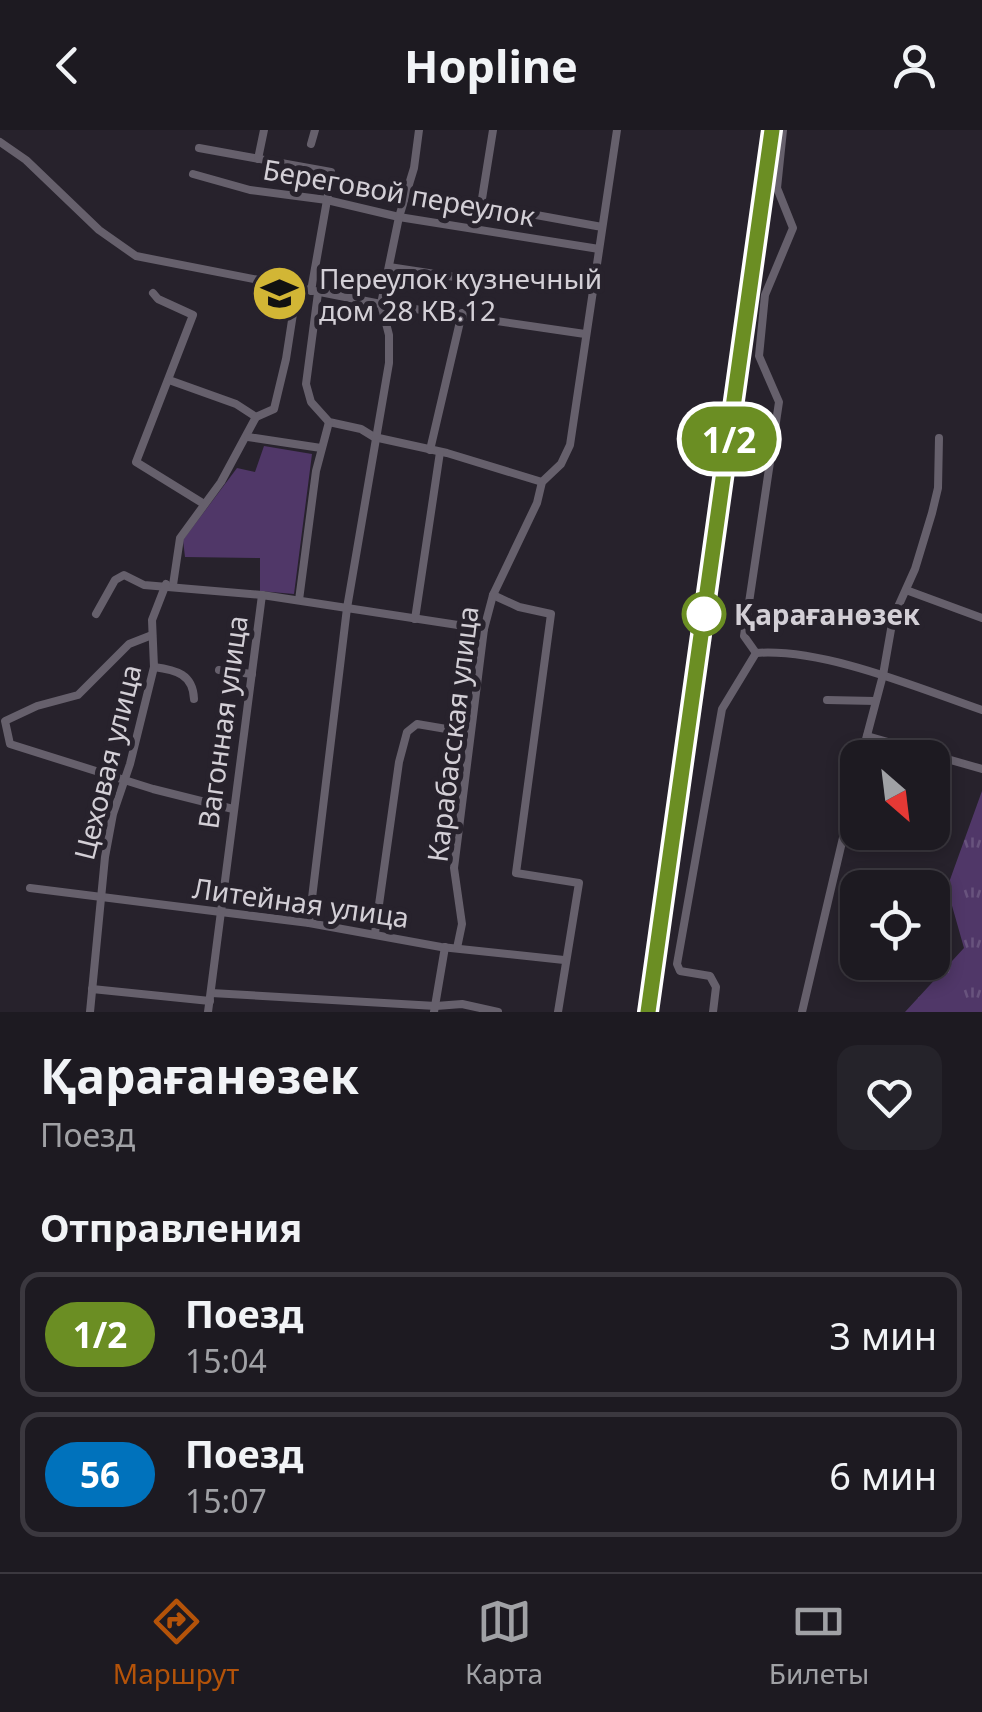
<!DOCTYPE html>
<html lang="ru">
<head>
<meta charset="utf-8">
<style>
  :root { --surface:#1d1a21; --page:#25232a; --text:#f1f3f6; --muted:#a0a1a5; --line:#3b383f; --accent:#b45309 }
  body { margin:0; font-family:"Noto Sans",sans-serif; background:var(--page); color:var(--text); height:100vh; display:flex; flex-direction:column; font-size:38px; white-space:nowrap }
  * { box-sizing:border-box; margin:0 }
  p { font-size:32px; color:var(--muted) }
  .icon { flex:none; width:55px; height:55px; fill:none; stroke:currentColor; stroke-width:2; stroke-linecap:round; stroke-linejoin:round }
  .map { position:relative; height:882px; overflow:hidden }
  .panel { display:flex; flex-direction:column; background:var(--surface); flex:1 }
  .panel>* { flex:none }
  .badge { padding:0 20px; border-radius:32px; font-size:35px; line-height:65px }
  .needle { width:65px; rotate:152deg }
  .tools { position:absolute; left:840px; top:610px; display:grid; gap:20px }
  .tools a { display:grid; place-items:center; width:110px; height:110px; border-radius:20px; background:var(--surface); box-shadow:0 5px 15px #0003,0 0 0 2px var(--line); font-size:50px }
  .map>.badge { position:absolute; translate:-50% -50%; box-shadow:0 0 0 5px #fff }
  h2 { padding:0 40px; font-size:38px; line-height:90px }
  .round { display:grid; place-items:center; flex:none; width:105px; height:105px; border-radius:20px; background:var(--page) }
  .summary { display:flex; align-items:center; justify-content:space-between; height:170px; padding:0 40px }
  h1 { font-size:48px; font-weight:700; line-height:75px }
  ul { padding:0; list-style:none }
  li { display:flex; align-items:center; gap:30px; height:125px; margin:0 20px 15px; padding:0 20px; border:5px solid var(--line); border-radius:20px }
  li div { flex:1 }
  li b { display:block; font-size:38px }
  li em { font-style:normal }
  li .badge { min-width:110px; font-weight:700; text-align:center }
  header { display:flex; justify-content:space-between; align-items:center; height:130px; padding:0 40px; background:var(--surface); font-size:45px; font-weight:700 }
  .menu { display:flex; justify-content:space-around; align-items:center; height:140px; border-top:2px solid var(--line); background:var(--surface); font-size:28px; color:var(--muted) }
  .menu a { display:grid; justify-items:center; gap:5px }
  .menu .current { color:var(--accent) }
  .map>svg:first-child { display:block }
  .grass { fill:url(#grass-tufts) }
  .park { fill:#503768 }
  .lines { fill:none; stroke-linecap:round; stroke-linejoin:round }
  .minor { stroke:#66606c; stroke-width:8 }
  .rail { stroke:#a5a1a9; stroke-width:2.5; stroke-dasharray:5 10; stroke-linecap:butt }
  .line-casing { stroke:#fff; stroke-width:22 }
  .line { stroke:#6b8e23; stroke-width:15 }
  .stop-dot { fill:#fff; stroke:#6b8e23; stroke-width:5 }
  .labels { text-anchor:middle; dominant-baseline:central; stroke-width:10; stroke-linejoin:round; paint-order:stroke }
  .street-label { font-size:28px; fill:#d3cfd6; stroke:#27222c }
  .poi-label { font-size:28px; fill:#d3cfd6; stroke:#27222c; text-anchor:start }
  .stop-label { font-size:28px; font-weight:bold; fill:#d3cfd6; stroke:#27222c; text-anchor:start }
</style>
</head>
<body>
<header><svg class="icon" aria-label="back" viewBox="0 0 24 24"><path d="M15 5l-7 7 7 7"/></svg>Hopline<svg class="icon" aria-label="person" viewBox="0 0 24 24"><circle cx="12" cy="8" r="4"/><path d="M4 21q1-7 8-7t8 7"/></svg></header>
<div class="map">
<svg width="982" height="882" viewBox="0 0 982 882">
  <defs>
    <pattern id="grass-tufts" width="24" height="20" patternUnits="userSpaceOnUse" patternTransform="scale(2.5)"><rect width="24" height="20" fill="#503768"/><path d="M3 7l-1-3M5 7V3M7 7l1-3M15 17l-1-3M17 17v-4M19 17l1-3" fill="none" stroke="#68537d"/></pattern>
  </defs>
  <rect width="100%" height="100%" fill="#27222c"/>
  <path class="grass" d="M 982,661 L 982,882 L 905,882 L 964,818 L 947,758 Z"/>
  <path class="park" d="M 264,316 L 312,324 L 294,464 L 260,461 L 260,428 L 185,427 L 183,410 L 237,338 L 255,342 Z"/>
  <g class="lines">
    <g class="minor">
      <path d="M 0,12 L 26,30 L 99,100 L 136,126 L 381,174 L 585,204"/>
      <path d="M 311,14 L 315,0"/>
      <path d="M 199,18 L 331,42"/>
      <path d="M 258,29 L 264,0"/>
      <path d="M 193,44 L 250,60 L 327,70 L 399,87 L 599,119"/>
      <path d="M 372,55 L 602,97"/>
      <path d="M 481,75 L 493,0"/>
      <path d="M 389,137 L 488,152"/>
      <path d="M 311,161 L 330,53"/>
      <path d="M 153,163 L 158,169 L 193,185 L 136,332 L 204,374"/>
      <path d="M 318,163 L 306,254 L 311,272 L 329,292 L 361,299 L 374,307 L 447,323 L 542,352"/>
      <path d="M 169,250 L 236,274 L 256,287 L 221,352 L 180,408 L 173,455"/>
      <path d="M 256,287 L 274,279 L 286,229 L 297,158"/>
      <path d="M 248,307 L 321,318"/>
      <path d="M 430,320 L 462,183"/>
      <path d="M 906,460 L 982,488"/>
      <path d="M 493,465 L 519,477 L 551,484 L 516,743 L 579,753 L 558,882"/>
      <path d="M 299,470 L 316,341 L 329,292"/>
      <path d="M 96,484 L 115,450 L 124,445 L 144,455 L 262,465"/>
      <path d="M 415,489 L 440,322"/>
      <path d="M 152,505 L 129,514 L 78,565 L 37,576 L 5,591 L 10,614 L 153,659 L 233,679"/>
      <path d="M 756,523 L 744,506 L 779,272 L 759,226 L 765,165 L 793,98 L 777,58 L 783,0"/>
      <path d="M 756,523 C 824,518 918,558 982,580"/>
      <path d="M 154,537 C 176,540 193,544 194,569"/>
      <path d="M 219,540 L 252,544"/>
      <path d="M 827,570 L 875,571"/>
      <path d="M 867,606 L 982,639"/>
      <path d="M 861,628 L 883,545 L 893,488 L 915,439 L 932,383 L 938,358 L 939,308"/>
      <path d="M 30,758 L 309,793 L 441,817 L 564,830"/>
      <path d="M 309,793 L 347,478 L 484,499"/>
      <path d="M 375,803 L 399,632 L 407,602 L 417,594 L 470,603"/>
      <path d="M 457,818 L 462,794 L 454,738 L 484,499 L 493,465 L 537,373 L 542,352 L 561,334 L 570,315 L 617,0"/>
      <path d="M 92,859 L 210,871"/>
      <path d="M 211,863 L 436,876 L 462,874 L 498,882"/>
      <path d="M 90,882 L 105,727 L 113,684 L 130,634 L 154,537 L 152,490 L 166,454"/>
      <path d="M 208,882 L 262,465 L 347,478 L 389,233 L 389,205 L 381,174 L 399,87 L 414,38 L 419,0"/>
      <path d="M 434,882 L 445,817"/>
      <path d="M 713,882 L 716,857 L 710,846 L 680,841 L 677,834 L 722,579 L 756,523"/>
      <path d="M 802,882 L 858,644"/>
    </g>
    <path class="rail" d="M 643,882 L 768,0"/>
  </g>
  <g class="lines">
    <defs>
      <path id="line" d="M 648,882 L 772,0"/>
    </defs>
    <use href="#line" class="line-casing"/>
    <use href="#line" class="line"/>
  </g>
  <defs>
    <symbol id="university-disc" viewBox="-11 -11 22 22"><circle r="9.5" fill="#d2b635" stroke="#27222c"/><path d="M0-5L7-2L0 1L-7-2ZM-4 1L0 2.5L4 1V4Q0 6-4 4Z" fill="#111"/></symbol>
  </defs>
  <g fill-rule="evenodd">
    <use href="#university-disc" x="248" y="132" width="63" height="63"/>
  </g>
  <circle class="stop-dot" cx="704" cy="484" r="20"/>
  <g class="labels">
    <g class="street-label">
      <text transform="translate(399 62) rotate(10)">Береговой переулок</text>
      <text transform="translate(222 592) rotate(-82)">Вагонная улица</text>
      <text transform="translate(452 604) rotate(-83)">Карабасская улица</text>
      <text transform="translate(107 632) rotate(-76)">Цеховая улица</text>
      <text transform="translate(301 772) rotate(8)">Литейная улица</text>
    </g>
    <g class="poi-label">
      <text x="319" y="148">Переулок кузнечный<tspan x="319" dy="32">дом 28 КВ.12</tspan></text>
    </g>
    <g class="stop-label">
      <text x="734" y="484">Қарағанөзек</text>
    </g>
  </g>
</svg>
<div class="tools">
<a><svg class="needle" viewBox="-14 -14 28 28"><path d="M0-13l5 13h-10z" fill="#e53935"/><path d="M0 13l5-13h-10z" fill="#a0a1a5"/></svg></a>
<a><svg class="icon" aria-label="locate" viewBox="0 0 24 24"><circle cx="12" cy="12" r="6"/><path d="M12 2v4M12 18v4M2 12h4M18 12h4"/></svg></a>
</div>
<b class="badge" style="left:729px;top:309px;background:#6b8e23;color:#fff">1/2</b>
</div>
<section class="panel">
<div class="summary"><div><h1>Қарағанөзек</h1><p>Поезд</p></div><a class="round"><svg class="icon" aria-label="heart" viewBox="0 0 24 24"><path d="M12 20l-8-8c-3-5 5-10 8-4 3-6 11-1 8 4z"/></svg></a></div>
<h2>Отправления</h2>
<ul>
<li><span class="badge" style="background:#6b8e23;color:#fff">1/2</span><div><b>Поезд</b><p>15:04</p></div><em>3 мин</em></li>
<li><span class="badge" style="background:#0072bc;color:#fff">56</span><div><b>Поезд</b><p>15:07</p></div><em>6 мин</em></li>
</ul>
</section>
<nav class="menu">
<a class="current"><svg class="icon" aria-label="directions" viewBox="0 0 24 24"><path d="M12 3l9 9-9 9-9-9zM9 14v-3h6M13 9l2 2-2 2"/></svg>Маршрут</a>
<a><svg class="icon" aria-label="map" viewBox="0 0 24 24"><path d="M3 6l6-2 6 2 6-2v14l-6 2-6-2-6 2zM9 4v14M15 6v14"/></svg>Карта</a>
<a><svg class="icon" aria-label="tickets" viewBox="0 0 24 24"><path d="M3 7h18v10H3zM15 7v10"/></svg>Билеты</a>
</nav>
</body>
</html>
